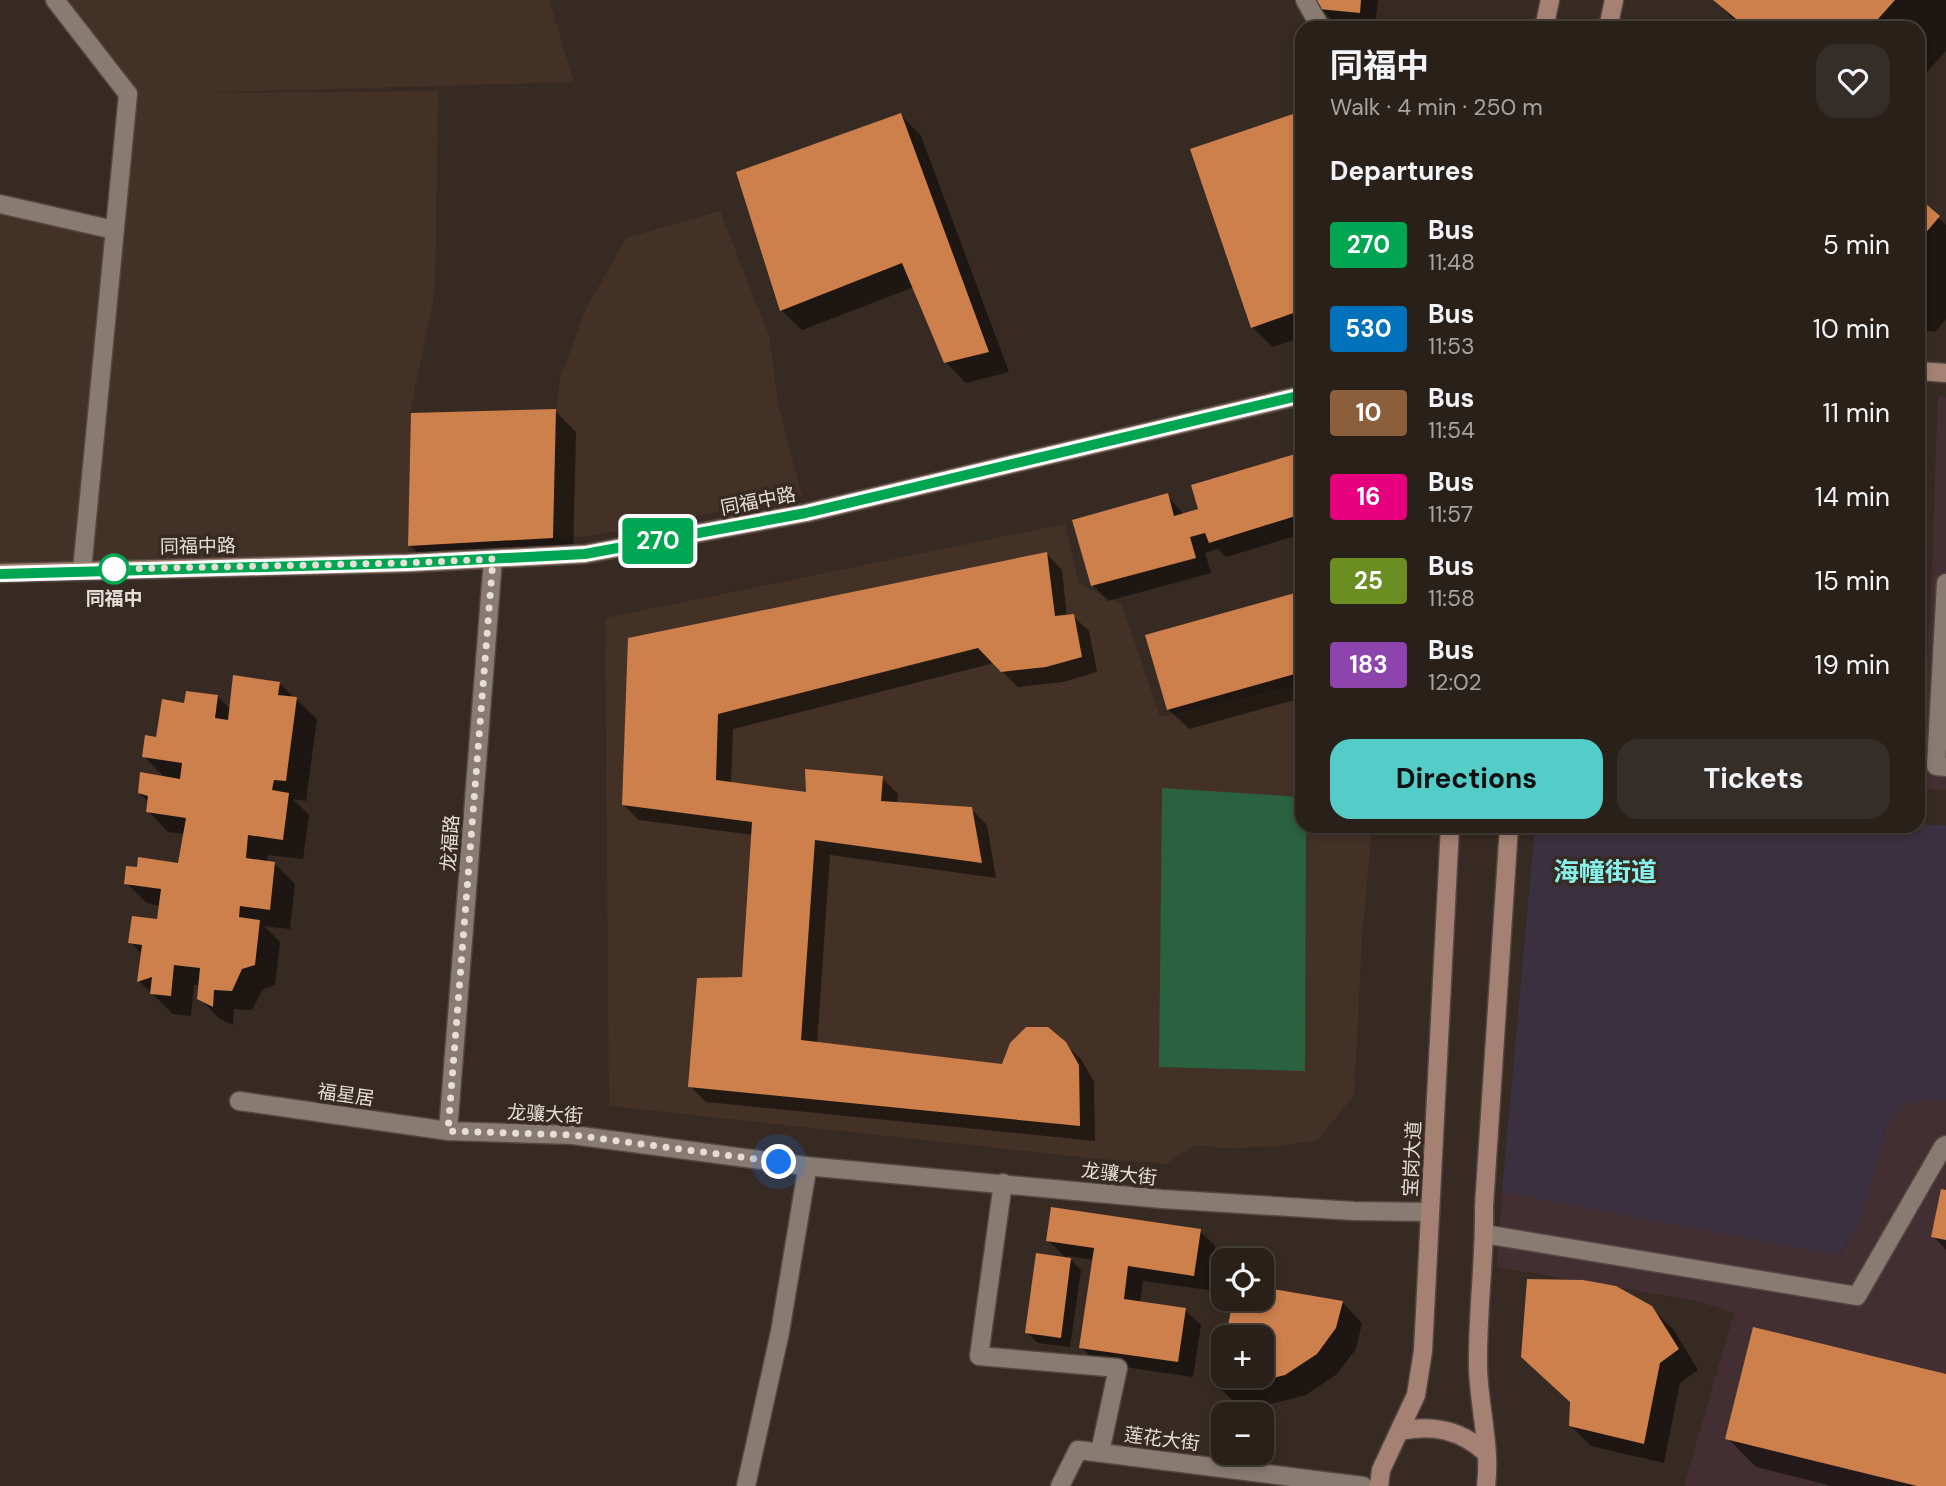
<!DOCTYPE html>
<html lang="en">
<head>
<meta charset="utf-8">
<style>
  :root { --surface:#29201a; --page:#352d27; --text:#f1f3f6; --muted:#a5a3a2; --line:#453e39; --accent:#54cdc8 }
  body { margin:0; font-family:"DM Sans","Noto Sans SC",sans-serif; background:var(--page); color:var(--text); height:100vh; display:flex; flex-direction:column; font-size:26px; white-space:nowrap }
  * { box-sizing:border-box; margin:0 }
  p { font-size:23px; color:var(--muted) }
  .icon { flex:none; width:38px; height:38px; fill:none; stroke:currentColor; stroke-width:2; stroke-linecap:round; stroke-linejoin:round }
  .map { position:relative; flex:1; overflow:hidden }
  .drawer { position:absolute; left:1295px; top:21px; width:630px; height:812px; display:flex; flex-direction:column; background:var(--surface); border-radius:21px; box-shadow:0 4px 10px #0003,0 0 0 2px var(--line) }
  .drawer>* { flex:none }
  .badge { padding:0 14px; border-radius:5px; font-size:24px; line-height:46px }
  .tools { position:absolute; left:1211px; top:1248px; display:grid; gap:14px }
  .tools a { display:grid; place-items:center; width:63px; height:63px; border-radius:14px; background:var(--surface); box-shadow:0 4px 10px #0003,0 0 0 2px var(--line); font-size:35px }
  .you { position:absolute; width:35px; height:35px; margin:-18px; border:5px solid #fff; border-radius:50%; background:#1a73e8; box-shadow:0 0 0 10px #1a73e833 }
  .map>.badge { position:absolute; translate:-50% -50%; box-shadow:0 0 0 4px #fff }
  h2 { padding:0 35px; font-size:26px; line-height:63px }
  .round { display:grid; place-items:center; flex:none; width:74px; height:74px; border-radius:21px; background:var(--page) }
  .overview { display:flex; align-items:center; justify-content:space-between; height:119px; padding:0 35px }
  h1 { font-size:33px; font-weight:700; line-height:52px }
  .action { display:flex; gap:14px; margin-top:auto; padding:14px 35px }
  .action a { flex:1; height:80px; border-radius:21px; background:var(--accent); color:#111; font-size:28px; font-weight:700; line-height:80px; text-align:center }
  .action a+a { background:var(--page); color:var(--text) }
  ul { padding:0; list-style:none }
  li { display:flex; align-items:center; gap:21px; height:84px; padding:0 35px }
  li div { flex:1 }
  li b { display:block; font-size:26px }
  li em { font-style:normal }
  li .badge { min-width:77px; font-weight:700; text-align:center }
  .map>svg:first-child { display:block }
  .commercial { fill:#3b303f }
  .built { fill:#433126 }
  .medical { fill:#432f32 }
  .green { fill:#2a613f }
  .shadow { fill:#0007 }
  .building { fill:#cd7f4c }
  .lines { fill:none; stroke-linecap:round; stroke-linejoin:round }
  .service-casing { stroke:#524841; stroke-width:21 }
  .minor-casing { stroke:#524841; stroke-width:21 }
  .secondary-casing { stroke:#524841; stroke-width:21 }
  .service { stroke:#897b72; stroke-width:18 }
  .minor { stroke:#897b72; stroke-width:18 }
  .secondary { stroke:#a58174; stroke-width:18 }
  .line-casing { stroke:#fff; stroke-width:16 }
  .line { stroke:#00a651; stroke-width:10 }
  .walk { stroke:#e5ddd8; stroke-width:7; stroke-dasharray:0 12.6 }
  .stop-dot { fill:#fff; stroke:#00a651; stroke-width:3.5 }
  .labels { text-anchor:middle; dominant-baseline:central; stroke-width:7; stroke-linejoin:round; paint-order:stroke }
  .street-label { font-size:19px; fill:#e5ddd8; stroke:#372a23 }
  .stop-label { font-size:19px; font-weight:bold; fill:#e5ddd8; stroke:#372a23 }
  .district-label { font-size:26px; font-weight:bold; fill:#87f2ec; stroke:#372a23 }
</style>
</head>
<body>
<div class="map">
<svg width="1946" height="1486" viewBox="0 0 1946 1486">
  <rect width="100%" height="100%" fill="#372a23"/>
  <path class="commercial" d="M 1918,824 L 1946,825 L 1946,1101 L 1923,1100 L 1887,1126 L 1860,1222 L 1839,1256 L 1502,1192 L 1535,826 L 1918,826 Z"/>
  <g class="built">
    <path d="M 65,0 L 549,0 L 574,82 L 192,93 L 438,91 L 435,292 L 411,407 L 408,563 L 0,575 L 0,204 L 114,230 L 128,94 Z"/>
    <path d="M 720,211 L 769,336 L 779,408 L 802,496 L 588,536 L 553,538 L 556,409 L 560,379 L 586,309 L 626,238 Z"/>
    <path d="M 1065,524 L 1079,584 L 1122,605 L 1160,717 L 1302,684 L 1302,826 L 1372,826 L 1362,937 L 1354,1095 L 1318,1140 L 1271,1147 L 1222,1148 L 1195,1145 L 1166,1164 L 1089,1158 L 609,1106 L 605,618 Z"/>
  </g>
  <g class="medical">
    <path d="M 1938,396 L 1946,397 L 1946,790 L 1919,788 L 1931,593 Z"/>
    <path d="M 1923,1100 L 1946,1101 L 1946,1486 L 1684,1486 L 1734,1313 L 1697,1301 L 1497,1267 L 1502,1192 L 1839,1256 L 1860,1222 L 1887,1126 L 1904,1106 Z"/>
  </g>
  <path class="green" d="M 1162,788 L 1302,797 L 1302,826 L 1306,826 L 1305,1071 L 1159,1067 Z"/>
  <g class="shadow">
    <path d="M 1317,0 L 1378,0 L 1375,28 L 1336,24 L 1320,8 Z"/>
    <path d="M 1714,0 L 1946,0 L 1946,51 L 1918,82 L 1918,28 L 1742,28 Z"/>
    <path d="M 1302,113 L 1302,337 L 1273,347 L 1252,327 Z"/>
    <path d="M 901,115 L 921,136 L 1009,372 L 966,383 L 946,362 L 914,287 L 802,330 L 781,310 Z"/>
    <path d="M 1918,199 L 1946,225 L 1946,319 L 1935,332 L 1918,329 Z"/>
    <path d="M 555,411 L 576,432 L 573,558 L 430,566 L 410,545 Z"/>
    <path d="M 1302,453 L 1302,534 L 1226,557 L 1218,549 L 1205,553 L 1211,573 L 1108,601 L 1093,585 L 1167,495 L 1184,515 L 1200,510 Z"/>
    <path d="M 1047,554 L 1062,570 L 1067,617 L 1073,616 L 1089,631 L 1097,672 L 1063,682 L 1018,687 L 994,663 L 733,729 L 731,784 L 808,794 L 882,778 L 898,794 L 897,804 L 971,809 L 987,825 L 996,878 L 830,855 L 817,1044 L 1003,1065 L 1064,1043 L 1081,1059 L 1094,1082 L 1095,1141 L 706,1102 L 690,1086 L 744,979 L 753,835 L 639,820 L 624,805 L 630,639 Z"/>
    <path d="M 1302,593 L 1302,698 L 1189,729 L 1168,709 Z"/>
    <path d="M 279,683 L 317,719 L 306,801 L 293,799 L 309,815 L 303,859 L 268,855 L 267,863 L 275,864 L 295,884 L 290,929 L 264,926 L 280,942 L 275,985 L 263,989 L 252,1010 L 234,1009 L 233,1025 L 220,1019 L 199,998 L 200,985 L 194,985 L 191,1016 L 173,1014 L 139,981 L 143,955 L 130,942 L 158,921 L 161,906 L 147,903 L 126,883 L 180,865 L 185,834 L 168,832 L 148,811 L 149,802 L 139,793 L 165,778 L 144,756 L 186,705 L 218,697 L 231,710 Z"/>
    <path d="M 1946,1192 L 1946,1250 L 1933,1236 Z"/>
    <path d="M 1200,1231 L 1215,1246 L 1209,1290 L 1143,1281 L 1140,1303 L 1185,1310 L 1201,1325 L 1193,1377 L 1097,1363 L 1081,1347 L 1094,1260 L 1067,1256 L 1081,1270 L 1070,1347 L 1038,1343 L 1027,1332 L 1067,1259 L 1048,1240 Z"/>
    <path d="M 1262,1288 L 1342,1302 L 1362,1323 L 1356,1349 L 1337,1374 L 1306,1395 L 1271,1404 L 1238,1406 L 1218,1386 L 1223,1359 L 1223,1376 L 1262,1376 L 1262,1337 L 1228,1337 L 1262,1298 Z"/>
    <path d="M 1651,1308 L 1673,1329 L 1698,1370 L 1680,1383 L 1664,1463 L 1591,1446 L 1571,1426 Z"/>
    <path d="M 1946,1376 L 1946,1486 L 1832,1486 L 1756,1467 L 1727,1438 Z"/>
  </g>
  <g class="building">
    <path d="M 1315,0 L 1361,0 L 1360,13 L 1319,9 Z"/>
    <path d="M 1713,0 L 1895,0 L 1870,28 L 1747,28 Z"/>
    <path d="M 1302,111 L 1302,310 L 1251,328 L 1190,149 Z"/>
    <path d="M 901,113 L 989,352 L 944,363 L 902,263 L 780,311 L 736,172 Z"/>
    <path d="M 1918,197 L 1940,216 L 1918,242 Z"/>
    <path d="M 556,409 L 553,538 L 408,546 L 411,413 Z"/>
    <path d="M 1302,452 L 1302,514 L 1209,543 L 1205,533 L 1190,537 L 1196,558 L 1091,586 L 1072,520 L 1168,493 L 1174,516 L 1198,509 L 1191,485 Z"/>
    <path d="M 1047,552 L 1055,616 L 1074,614 L 1082,657 L 1046,667 L 1001,672 L 978,648 L 718,714 L 716,780 L 806,792 L 805,769 L 883,776 L 881,801 L 972,807 L 982,863 L 815,840 L 801,1040 L 1002,1064 L 1010,1043 L 1026,1027 L 1048,1027 L 1066,1042 L 1079,1065 L 1080,1126 L 688,1087 L 697,978 L 742,977 L 752,822 L 622,805 L 628,638 Z"/>
    <path d="M 1302,591 L 1302,672 L 1167,710 L 1145,635 Z"/>
    <path d="M 233,675 L 280,682 L 278,695 L 297,697 L 286,781 L 274,780 L 272,790 L 289,793 L 283,840 L 248,835 L 246,858 L 275,862 L 270,910 L 240,906 L 239,917 L 260,920 L 255,965 L 242,969 L 232,991 L 214,990 L 213,1007 L 197,999 L 200,968 L 174,965 L 171,996 L 150,994 L 152,977 L 137,982 L 142,945 L 128,943 L 132,916 L 157,919 L 161,889 L 124,884 L 126,866 L 137,867 L 138,857 L 178,863 L 186,818 L 146,812 L 148,796 L 138,793 L 140,772 L 180,779 L 182,763 L 142,757 L 145,735 L 156,737 L 162,699 L 184,703 L 186,691 L 218,695 L 215,718 L 228,720 Z"/>
    <path d="M 1941,1189 L 1946,1190 L 1946,1240 L 1931,1237 Z"/>
    <path d="M 1051,1207 L 1201,1229 L 1194,1276 L 1128,1266 L 1124,1299 L 1186,1308 L 1178,1362 L 1079,1348 L 1094,1248 L 1046,1241 Z"/>
    <path d="M 1036,1253 L 1071,1258 L 1061,1338 L 1025,1333 Z"/>
    <path d="M 1527,1279 L 1583,1280 L 1616,1286 L 1652,1306 L 1679,1349 L 1660,1363 L 1644,1444 L 1569,1426 L 1570,1402 L 1521,1357 Z"/>
    <path d="M 1262,1287 L 1343,1301 L 1336,1328 L 1317,1354 L 1285,1375 L 1250,1384 L 1216,1386 L 1222,1357 L 1223,1376 L 1262,1376 L 1262,1337 L 1226,1337 L 1233,1298 L 1262,1298 Z"/>
    <path d="M 1753,1327 L 1946,1374 L 1946,1486 L 1917,1486 L 1725,1439 Z"/>
  </g>
  <g class="lines">
    <defs>
      <g id="service">
        <path d="M 1305,0 L 1321,28"/>
        <path d="M 0,204 L 114,230"/>
        <path d="M 82,570 L 128,94"/>
        <path d="M 1946,583 L 1936,766 L 1946,767"/>
        <path d="M 239,1101 L 448,1131"/>
        <path d="M 1484,1234 L 1857,1296 L 1943,1147 L 1946,1145"/>
      </g>
      <g id="minor">
        <path d="M 55,0 L 128,94"/>
        <path d="M 493,559 L 448,1131 L 573,1135 L 805,1166 L 1162,1199 L 1354,1211 L 1430,1212"/>
        <path d="M 1003,1183 L 979,1356 L 1118,1368 L 1100,1452"/>
        <path d="M 746,1486 L 780,1332 L 806,1176 L 805,1166"/>
        <path d="M 1060,1486 L 1078,1450 L 1363,1486"/>
      </g>
      <g id="secondary">
        <path d="M 1544,28 L 1550,0"/>
        <path d="M 1608,28 L 1614,0"/>
        <path d="M 1918,371 L 1946,373"/>
        <path d="M 0,573 L 408,563 L 585,554 L 806,513 L 1302,395"/>
        <path d="M 1400,1431 C 1433,1424 1461,1430 1486,1453"/>
        <path d="M 1379,1486 L 1381,1470 L 1416,1395 L 1423,1351 L 1450,826"/>
        <path d="M 1486,1486 C 1491,1447 1479,1407 1478,1368 C 1477,1314 1485,1260 1484,1206 L 1509,826"/>
      </g>
    </defs>
    <use href="#service" class="service-casing"/>
    <use href="#minor" class="minor-casing"/>
    <use href="#secondary" class="secondary-casing"/>
    <use href="#service" class="service"/>
    <use href="#minor" class="minor"/>
    <use href="#secondary" class="secondary"/>
  </g>
  <g class="lines">
    <defs>
      <path id="line" d="M 0,574 L 408,563 L 585,554 L 806,513 L 1302,395"/>
    </defs>
    <use href="#line" class="line-casing"/>
    <use href="#line" class="line"/>
    <path class="walk" d="M 114,569 L 408,563 L 493,559 L 448,1131 L 573,1135 L 779,1162"/>
  </g>
  <circle class="stop-dot" cx="114" cy="569" r="14"/>
  <g class="labels">
    <g class="street-label">
      <text transform="translate(758 501) rotate(-11)">同福中路</text>
      <text transform="translate(198 546) rotate(-1)">同福中路</text>
      <text transform="translate(450 843) rotate(-86)">龙福路</text>
      <text transform="translate(346 1095) rotate(8)">福星居</text>
      <text transform="translate(545 1114) rotate(3)">龙骧大街</text>
      <text transform="translate(1412 1159) rotate(-87)">宝岗大道</text>
      <text transform="translate(1119 1174) rotate(6)">龙骧大街</text>
      <text transform="translate(1162 1439) rotate(7)">莲花大街</text>
    </g>
    <g class="stop-label">
      <text x="114" y="598">同福中</text>
    </g>
    <g class="district-label">
      <text x="1605" y="872">海幢街道</text>
    </g>
  </g>
</svg>
<div class="tools">
<a><svg class="icon" aria-label="locate" viewBox="0 0 24 24"><circle cx="12" cy="12" r="6"/><path d="M12 2v4M12 18v4M2 12h4M18 12h4"/></svg></a>
<a>+</a>
<a>−</a>
</div>
<div class="you" style="left:779px;top:1162px"></div>
<b class="badge" style="left:658px;top:541px;background:#00a651;color:#fff">270</b>
<section class="drawer">
<div class="overview"><div><h1>同福中</h1><p>Walk · 4 min · 250 m</p></div><a class="round"><svg class="icon" aria-label="heart" viewBox="0 0 24 24"><path d="M12 20l-8-8c-3-5 5-10 8-4 3-6 11-1 8 4z"/></svg></a></div>
<h2>Departures</h2>
<ul>
<li><span class="badge" style="background:#00a651;color:#fff">270</span><div><b>Bus</b><p>11:48</p></div><em>5 min</em></li>
<li><span class="badge" style="background:#0072bc;color:#fff">530</span><div><b>Bus</b><p>11:53</p></div><em>10 min</em></li>
<li><span class="badge" style="background:#8b5e3c;color:#fff">10</span><div><b>Bus</b><p>11:54</p></div><em>11 min</em></li>
<li><span class="badge" style="background:#e6007e;color:#fff">16</span><div><b>Bus</b><p>11:57</p></div><em>14 min</em></li>
<li><span class="badge" style="background:#6b8e23;color:#fff">25</span><div><b>Bus</b><p>11:58</p></div><em>15 min</em></li>
<li><span class="badge" style="background:#8e44ad;color:#fff">183</span><div><b>Bus</b><p>12:02</p></div><em>19 min</em></li>
</ul>
<div class="action"><a>Directions</a><a>Tickets</a></div>
</section>
</div>
</body>
</html>
